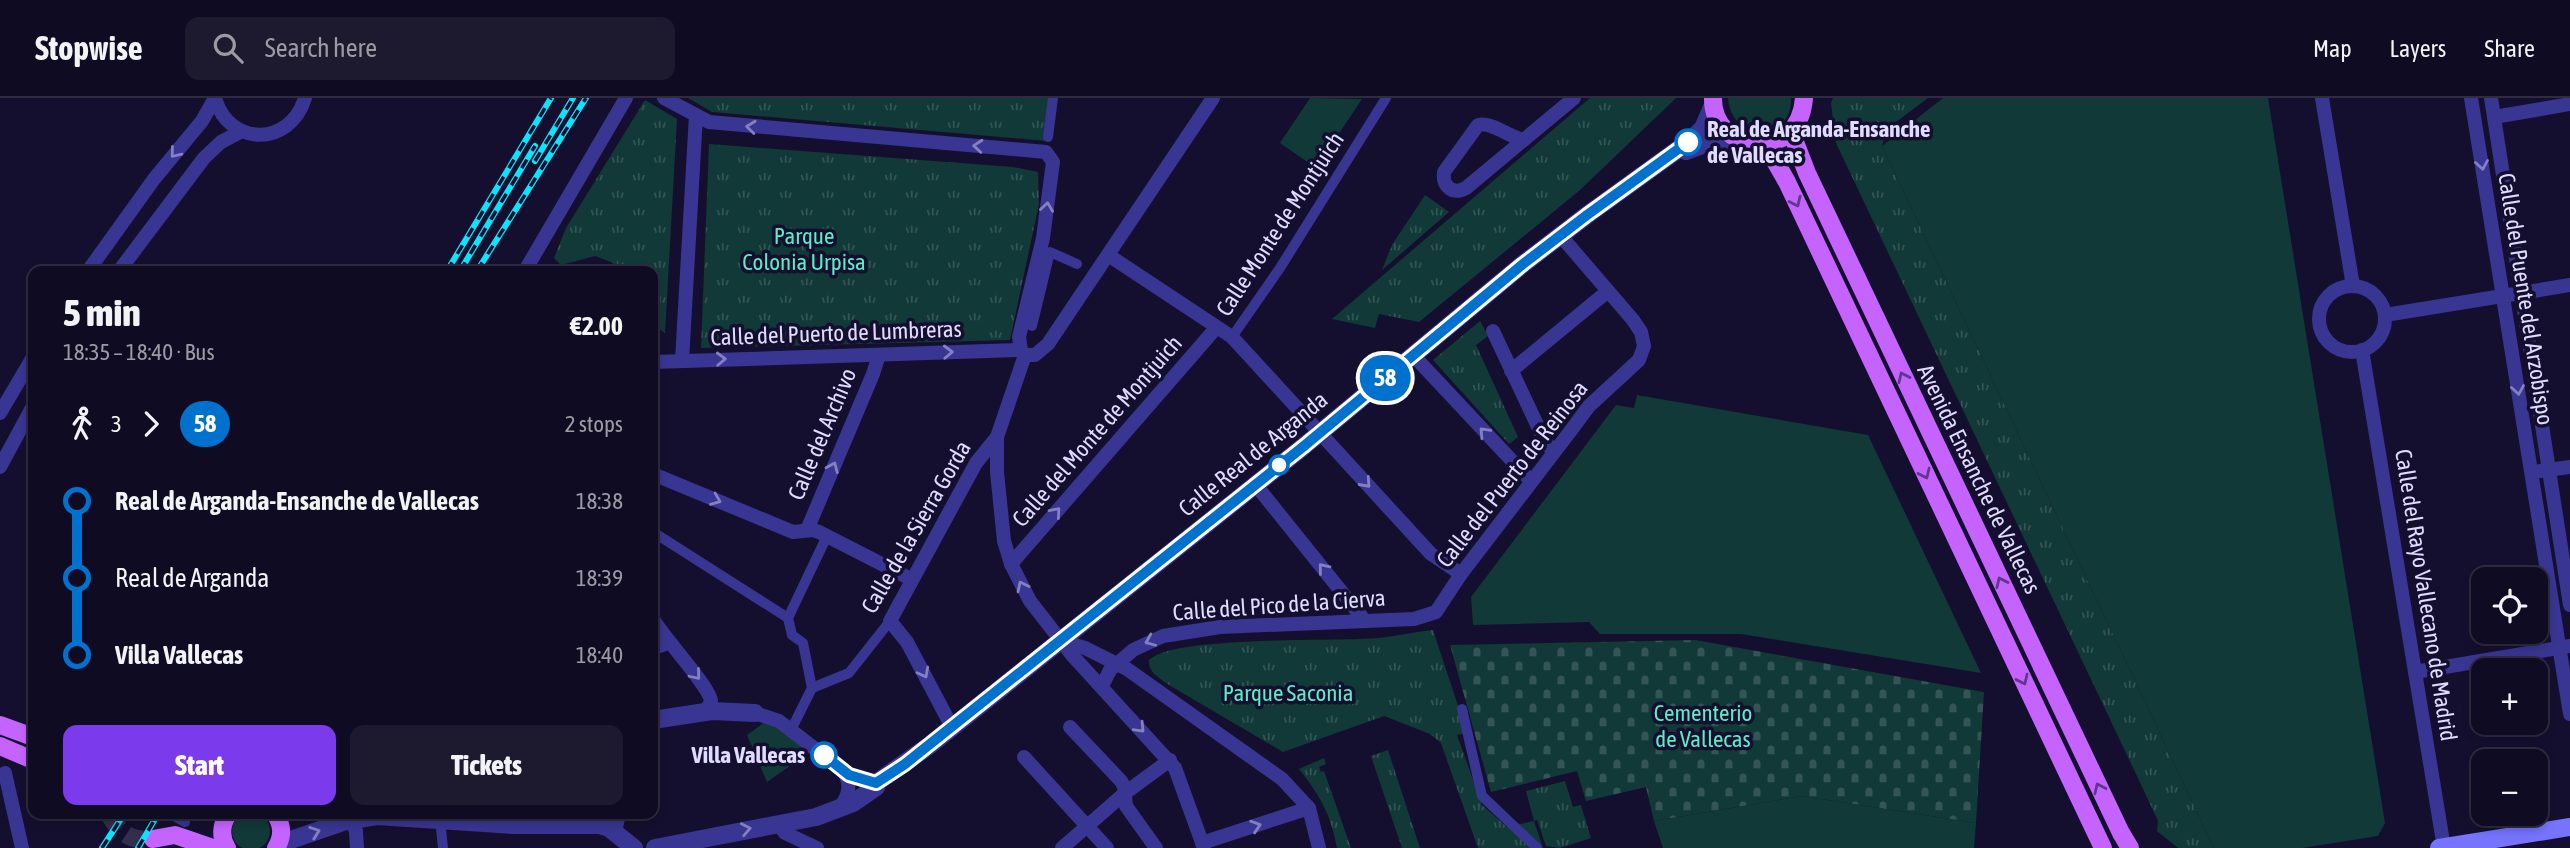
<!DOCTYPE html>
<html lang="en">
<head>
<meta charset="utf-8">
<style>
  :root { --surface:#0f0b22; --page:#1d192f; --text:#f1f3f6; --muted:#9b9ba5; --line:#2f2b40; --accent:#7c3aed }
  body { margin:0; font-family:"Asap Condensed",sans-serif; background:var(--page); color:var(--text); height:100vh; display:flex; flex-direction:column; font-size:26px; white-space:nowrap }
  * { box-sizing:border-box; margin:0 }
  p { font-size:23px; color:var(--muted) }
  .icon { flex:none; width:38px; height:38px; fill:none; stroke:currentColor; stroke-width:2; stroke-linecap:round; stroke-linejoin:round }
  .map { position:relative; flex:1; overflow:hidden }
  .panel { position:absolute; left:28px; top:168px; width:630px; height:553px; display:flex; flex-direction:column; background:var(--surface); border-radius:14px; box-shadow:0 4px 10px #0003,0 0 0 2px var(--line) }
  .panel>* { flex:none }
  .badge { padding:0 14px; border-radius:23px; font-size:24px; line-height:46px }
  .controls { position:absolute; left:2471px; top:469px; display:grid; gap:14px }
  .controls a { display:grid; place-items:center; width:77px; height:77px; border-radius:14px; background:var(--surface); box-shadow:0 4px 10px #0003,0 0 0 2px var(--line); font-size:35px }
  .map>.badge { position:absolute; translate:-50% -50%; box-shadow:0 0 0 4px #fff }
  .legs { display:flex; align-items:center; gap:10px; height:77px; padding:0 35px; font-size:23px }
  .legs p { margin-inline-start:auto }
  .overview { display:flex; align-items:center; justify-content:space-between; height:119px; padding:0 35px }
  h1 { font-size:38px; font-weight:800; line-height:52px }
  .button { display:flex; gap:14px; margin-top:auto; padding:14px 35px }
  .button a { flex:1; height:80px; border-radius:14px; background:var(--accent); color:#fff; font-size:28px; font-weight:800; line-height:80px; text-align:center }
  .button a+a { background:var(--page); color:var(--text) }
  ul { padding:0 35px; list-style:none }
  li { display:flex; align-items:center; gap:24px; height:77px; font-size:26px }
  li i { display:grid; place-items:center; width:10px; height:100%; margin:0 9px; background:currentColor }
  li i::after { content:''; width:18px; height:18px; margin:-9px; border:5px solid; border-radius:50%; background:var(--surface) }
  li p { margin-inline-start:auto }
  li:first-child i { background:linear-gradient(#0000 50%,currentColor 0) }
  li:last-child i { background:linear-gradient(currentColor 50%,#0000 0) }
  header { display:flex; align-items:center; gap:42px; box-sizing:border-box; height:98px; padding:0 35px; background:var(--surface); border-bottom:2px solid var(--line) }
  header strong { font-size:33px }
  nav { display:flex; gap:38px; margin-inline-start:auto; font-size:24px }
  .search { width:490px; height:63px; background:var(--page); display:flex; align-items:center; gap:18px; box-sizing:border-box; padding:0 24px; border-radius:14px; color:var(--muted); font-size:26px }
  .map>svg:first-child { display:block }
  .green { fill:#113937 }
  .cemetery { fill:url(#cemetery-stones) }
  .park { fill:url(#park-tufts) }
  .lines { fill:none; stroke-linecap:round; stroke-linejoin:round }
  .primary-tunnel { stroke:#332e4d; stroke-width:18; stroke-dasharray:18 9; stroke-linecap:butt }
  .pedestrian { stroke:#393592; stroke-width:10 }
  .minor { stroke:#393592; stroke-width:14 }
  .tertiary { stroke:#393592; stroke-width:18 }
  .secondary { stroke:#7673ff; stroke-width:18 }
  .primary { stroke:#c563ff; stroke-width:18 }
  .rail-casing { stroke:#08e6ff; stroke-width:6 }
  .rail { stroke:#140f2e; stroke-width:3.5; stroke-dasharray:10; stroke-linecap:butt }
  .oneway { stroke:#8480c3 }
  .oneway2 { stroke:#64358c }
  .line-1-casing { stroke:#fff; stroke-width:16 }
  .line-1 { stroke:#0072ce; stroke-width:10 }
  .stop-1-dot { fill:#fff; stroke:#0072ce; stroke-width:3.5 }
  .labels { text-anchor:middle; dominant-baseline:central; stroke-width:7; stroke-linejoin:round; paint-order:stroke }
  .stop-label { font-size:23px; font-weight:bold; fill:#e0dcff; stroke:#140f2e; text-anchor:start }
  .street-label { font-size:23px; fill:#e0dcff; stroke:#140f2e }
  .park-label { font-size:23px; fill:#5aedc8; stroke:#140f2e }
</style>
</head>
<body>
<header>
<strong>Stopwise</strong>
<div class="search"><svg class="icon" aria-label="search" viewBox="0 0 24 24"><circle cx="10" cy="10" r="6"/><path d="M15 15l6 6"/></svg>Search here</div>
<nav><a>Map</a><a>Layers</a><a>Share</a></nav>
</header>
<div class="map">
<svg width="2570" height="750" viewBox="0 0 2570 750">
  <defs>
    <pattern id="cemetery-stones" width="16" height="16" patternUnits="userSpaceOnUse" patternTransform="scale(1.75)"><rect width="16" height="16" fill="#113937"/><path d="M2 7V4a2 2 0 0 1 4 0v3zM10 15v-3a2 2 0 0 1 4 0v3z" fill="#355"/></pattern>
    <pattern id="park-tufts" width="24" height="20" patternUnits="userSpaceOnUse" patternTransform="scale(1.75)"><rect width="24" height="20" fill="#113937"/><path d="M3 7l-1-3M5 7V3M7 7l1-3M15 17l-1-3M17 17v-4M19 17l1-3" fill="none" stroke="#355"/></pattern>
  </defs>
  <rect width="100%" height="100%" fill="#140f2e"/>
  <g class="green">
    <path d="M 1310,0 L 1362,1 L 1316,70 L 1280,45 Z"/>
    <path d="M 1728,0 L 1791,0 C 1793,43 1732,47 1728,0 Z"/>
    <path d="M 1943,0 L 2268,0 L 2385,725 L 2378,738 L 2302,750 L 2214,750 L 1882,48 Z"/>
    <path d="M 1637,297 L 1868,337 L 1981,575 L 1741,536 L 1600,536 L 1589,524 L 1473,527 L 1471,499 L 1616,307 L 1634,310 Z"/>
    <path d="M 769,621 L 810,654 L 767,684 L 747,637 Z"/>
    <path d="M 1802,698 L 1976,725 L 1974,750 L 1663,750 L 1654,723 Z"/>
    <circle cx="251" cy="733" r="19"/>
  </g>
  <path class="cemetery" d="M 1695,542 L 1984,594 L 1976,725 L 1802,698 L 1654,723 L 1646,689 L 1586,703 L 1577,673 L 1491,694 L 1450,547 Z"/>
  <g class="park">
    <path d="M 688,0 L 1053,0 L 1047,43 L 712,14 Z"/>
    <path d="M 1590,0 L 1676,0 L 1580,92 L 1419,224 L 1379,216 L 1375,230 L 1332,221 Z"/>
    <path d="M 1833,0 L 1928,0 L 1888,30 L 1882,48 L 2214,750 L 2178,750 L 2157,733 L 2158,723 L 2137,678 L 1836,45 L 1831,5 Z"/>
    <path d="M 645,2 L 677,21 L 665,235 C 646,226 653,191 653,173 L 627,173 L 611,164 L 595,158 L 561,167 L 554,160 L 566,130 Z"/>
    <path d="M 709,46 L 1013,69 L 1038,74 L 1039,106 L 1010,242 L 701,250 Z"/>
    <path d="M 1425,97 L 1449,114 L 1382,172 L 1392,147 Z"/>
    <path d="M 1480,223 L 1488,238 L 1476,247 L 1518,339 L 1509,346 L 1433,262 Z"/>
    <path d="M 1433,532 L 1467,635 L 1457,637 L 1482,707 L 1507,729 L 1534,723 L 1526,693 L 1565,683 L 1573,709 L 1581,707 L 1591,740 L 1560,750 L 1546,748 L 1537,722 L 1534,723 L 1543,750 L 1478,750 L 1441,645 L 1430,636 L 1384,618 L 1283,654 L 1169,587 C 1160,580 1148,575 1149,562 C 1174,537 1337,544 1379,540 C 1397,538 1415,534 1433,532 Z"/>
    <path d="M 1388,652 L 1420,750 L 1402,750 L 1371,658 Z"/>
    <path d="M 1324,660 L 1326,666 L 1319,669 L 1321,674 L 1324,673 L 1351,750 L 1337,750 C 1331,717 1320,697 1299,671 Z"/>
  </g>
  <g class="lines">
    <path class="primary-tunnel" d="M 109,716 C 120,735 130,744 153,741"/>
    <g class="pedestrian">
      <path d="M 1048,39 L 1053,0"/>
      <path d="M 1032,228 L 1050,154 L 1077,166"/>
      <path d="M 1232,239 L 1280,170 L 1386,0"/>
      <path d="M 653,434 L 788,520"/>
      <path d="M 812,590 L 803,545 L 792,537 L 788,520 L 827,438"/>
      <path d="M 1462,611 L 1482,698 L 1537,750"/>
      <path d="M 791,632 L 812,590 L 849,575 L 890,523"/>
      <path d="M 174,718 L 185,724"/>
      <path d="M 440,721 L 443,750"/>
    </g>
    <g class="minor">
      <path d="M 215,0 C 229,49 290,49 305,0"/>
      <path d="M 664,0 L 709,24 L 1046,54 L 1053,64 L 1043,140 L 1019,239 L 1021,252 L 1025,257 L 997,339 L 976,365 L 890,523 L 907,544 L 952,629"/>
      <path d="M 2322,0 L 2353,188"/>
      <path d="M 2471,0 L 2570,616"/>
      <path d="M 2491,0 L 2570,507"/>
      <path d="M 2494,19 L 2570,6"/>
      <path d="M 1524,42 C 1509,39 1493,24 1478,27 L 1444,74 C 1442,89 1453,97 1466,90 C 1502,60 1538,30 1574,0"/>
      <path d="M 1108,157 L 1232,239 L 1431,456 L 1461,476"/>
      <path d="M 526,171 L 626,0"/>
      <path d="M 88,173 L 154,81 L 202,23 L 215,0"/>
      <path d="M 119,173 L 204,60 L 221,44 L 242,33"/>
      <circle cx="2352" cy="221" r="33"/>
      <path d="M 2385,217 L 2570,187"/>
      <path d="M 1493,233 L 1541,335 L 1553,355"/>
      <path d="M 2362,252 L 2444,750"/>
      <path d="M 1025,257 L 1035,257 L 1048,246 L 1213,0"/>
      <path d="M 1413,257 L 1531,383"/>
      <path d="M 682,263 L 696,17"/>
      <path d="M 653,264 L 1021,252"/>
      <path d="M 1511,273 L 1608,193"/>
      <path d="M 0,315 L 33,259"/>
      <path d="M 997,339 L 997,374 L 1004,443 L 1011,466 L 1030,503 L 1072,557 L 1175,670 L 1204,750"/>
      <path d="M 0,369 L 33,308"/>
      <path d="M 2540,373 L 2570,369"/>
      <path d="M 653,376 L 793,434 L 813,432 L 819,434 L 911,481"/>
      <path d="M 1255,386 L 1365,523"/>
      <path d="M 807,432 L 873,276 L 879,257"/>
      <path d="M 1011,466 L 1216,230"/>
      <path d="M 653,521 C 664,540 710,589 711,603 L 706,614"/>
      <path d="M 1061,543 L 1085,550 L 1127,571 L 1282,681 L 1309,710 L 1319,750"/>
      <path d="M 653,550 L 668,545"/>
      <path d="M 2415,574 L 2570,548"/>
      <path d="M 1102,588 L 1110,572 L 1133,552 L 1163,538 L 1220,529 L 1414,521 L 1436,514 L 1461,476 L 1572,331 L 1589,308 L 1639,262 L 1644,248 L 1641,234 L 1633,222 L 1560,137"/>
      <path d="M 755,615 L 779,623 L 849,677 L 876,685"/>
      <path d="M 1070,629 L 1121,683 L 1124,688 L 1126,708 L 1156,750"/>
      <path d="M 1024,659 L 1107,750"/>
      <path d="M 5,675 L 22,750"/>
      <path d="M 841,708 C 850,695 851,685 843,672"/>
      <path d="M 351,722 L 356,733 L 357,750"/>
      <path d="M 777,725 L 785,735 L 817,750"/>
      <path d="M 615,734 L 619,716"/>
      <path d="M 1202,745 L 1309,710"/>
      <path d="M 1062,750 L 1125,695 L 1170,662"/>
    </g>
    <g class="tertiary">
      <path d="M 1686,53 L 1705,46 L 1744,43"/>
      <path d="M 653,622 L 712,613 L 755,615"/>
      <path d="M 279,746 L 346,723 L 377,718 L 514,727 L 599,727 L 609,730 L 634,750"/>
      <path d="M 655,750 L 816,719 L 853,705 L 876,689 L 876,685 L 930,647 L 1304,348 L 1523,166 L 1587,117 L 1691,42 L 1703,30 L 1713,7"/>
    </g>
    <path class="secondary" d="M 2439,750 L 2570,729"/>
    <g class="primary">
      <path d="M 1713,0 C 1712,55 1799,67 1804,0"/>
      <path d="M 1796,29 L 1795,44 L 1807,75 L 2121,735 L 2130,750"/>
      <path d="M 1760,47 L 1771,56 L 1787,84 L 2103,750"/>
      <path d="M 0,627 L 33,639"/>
      <path d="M 0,648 L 33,662"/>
      <path d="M 275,716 C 283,727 283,739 276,750"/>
      <path d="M 153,741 L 175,737 L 213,750"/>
      <path d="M 227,750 C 220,739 221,727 228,716"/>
    </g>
    <defs>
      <g id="rail">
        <path d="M 535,63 L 573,0"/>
        <path d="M 447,173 L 551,0"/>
        <path d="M 460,173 L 535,48"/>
        <path d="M 477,173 L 586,0"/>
        <path d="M 102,750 L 124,716"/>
        <path d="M 138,750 L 158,716"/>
      </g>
    </defs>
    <use href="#rail" class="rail-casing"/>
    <use href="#rail" class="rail"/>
  </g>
  <defs><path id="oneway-chevron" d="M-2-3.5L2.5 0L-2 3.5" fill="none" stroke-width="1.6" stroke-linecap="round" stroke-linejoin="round" transform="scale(1.75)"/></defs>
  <g class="oneway">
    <use href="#oneway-chevron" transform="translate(751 29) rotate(-174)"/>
    <use href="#oneway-chevron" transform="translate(978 48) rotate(-175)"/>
    <use href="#oneway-chevron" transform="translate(175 55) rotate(129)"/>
    <use href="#oneway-chevron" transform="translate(2482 67) rotate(81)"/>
    <use href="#oneway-chevron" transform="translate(1047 109) rotate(-82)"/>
    <use href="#oneway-chevron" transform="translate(948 254) rotate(-2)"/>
    <use href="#oneway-chevron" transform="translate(721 261) rotate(-2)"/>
    <use href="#oneway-chevron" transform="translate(2518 292) rotate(81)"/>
    <use href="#oneway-chevron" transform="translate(1484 334) rotate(-133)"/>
    <use href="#oneway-chevron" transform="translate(833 369) rotate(-67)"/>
    <use href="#oneway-chevron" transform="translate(1366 385) rotate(48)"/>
    <use href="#oneway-chevron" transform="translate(716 402) rotate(22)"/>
    <use href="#oneway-chevron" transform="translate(1056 414) rotate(-49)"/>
    <use href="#oneway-chevron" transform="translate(1323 470) rotate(-129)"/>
    <use href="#oneway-chevron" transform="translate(1022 488) rotate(-116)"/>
    <use href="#oneway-chevron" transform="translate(1150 543) rotate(157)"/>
    <use href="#oneway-chevron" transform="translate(924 575) rotate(62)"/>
    <use href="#oneway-chevron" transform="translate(696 577) rotate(50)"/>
    <use href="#oneway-chevron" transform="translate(1140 630) rotate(47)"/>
    <use href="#oneway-chevron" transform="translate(1256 728) rotate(-18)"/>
    <use href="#oneway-chevron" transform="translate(746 731) rotate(-11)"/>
    <use href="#oneway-chevron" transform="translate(315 734) rotate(-20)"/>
  </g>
  <g class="oneway2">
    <use href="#oneway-chevron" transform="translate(1796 104) rotate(65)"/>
    <use href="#oneway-chevron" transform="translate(1903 279) rotate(-115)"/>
    <use href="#oneway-chevron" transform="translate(1925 376) rotate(65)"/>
    <use href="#oneway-chevron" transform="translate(2001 484) rotate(-115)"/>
    <use href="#oneway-chevron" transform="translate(2023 582) rotate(65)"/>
    <use href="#oneway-chevron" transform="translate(2099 690) rotate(-115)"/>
  </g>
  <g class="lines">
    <defs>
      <path id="line-1" d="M 824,657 L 849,677 L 876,685 L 905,666 L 1304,348 L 1523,166 L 1587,117 L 1688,44"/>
    </defs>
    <use href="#line-1" class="line-1-casing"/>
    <use href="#line-1" class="line-1"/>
  </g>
  <g class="stop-1-dot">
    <circle cx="1688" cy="44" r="12"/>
    <circle cx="1279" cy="367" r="9"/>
    <circle cx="824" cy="657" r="12"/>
  </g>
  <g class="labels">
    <g class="stop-label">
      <text x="1707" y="31">Real de Arganda-Ensanche<tspan x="1707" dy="26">de Vallecas</tspan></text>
      <text x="805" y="657" text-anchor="end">Villa Vallecas</text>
    </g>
    <g class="street-label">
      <text transform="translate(1280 126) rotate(-57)">Calle Monte de Montjuich</text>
      <text transform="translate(2526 201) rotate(81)">Calle del Puente del Arzobispo</text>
      <text transform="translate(836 235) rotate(-2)">Calle del Puerto de Lumbreras</text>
      <text transform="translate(1097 333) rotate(-49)">Calle del Monte de Montjuich</text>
      <text transform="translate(822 336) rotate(-67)">Calle del Archivo</text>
      <text transform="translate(1253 356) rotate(-39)">Calle Real de Arganda</text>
      <text transform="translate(1512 376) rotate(-52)">Calle del Puerto de Reinosa</text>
      <text transform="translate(1979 381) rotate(64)">Avenida Ensanche de Vallecas</text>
      <text transform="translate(916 429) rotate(-60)">Calle de la Sierra Gorda</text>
      <text transform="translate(2426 497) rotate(81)">Calle del Rayo Vallecano de Madrid</text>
      <text transform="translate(1279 507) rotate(-4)">Calle del Pico de la Cierva</text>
    </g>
    <g class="park-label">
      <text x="804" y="138">Parque<tspan x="804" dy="26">Colonia Urpisa</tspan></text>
      <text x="1288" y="595">Parque Saconia</text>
      <text x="1703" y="615">Cementerio<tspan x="1703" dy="26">de Vallecas</tspan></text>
    </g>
  </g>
</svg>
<div class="controls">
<a><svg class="icon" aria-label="locate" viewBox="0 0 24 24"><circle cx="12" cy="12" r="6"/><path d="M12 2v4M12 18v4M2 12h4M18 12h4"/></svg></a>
<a>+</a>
<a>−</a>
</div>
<b class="badge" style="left:1385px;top:280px;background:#0072ce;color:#fff">58</b>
<section class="panel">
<div class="overview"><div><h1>5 min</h1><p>18:35 – 18:40 · Bus</p></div><b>€2.00</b></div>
<div class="legs"><svg class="icon" aria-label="walk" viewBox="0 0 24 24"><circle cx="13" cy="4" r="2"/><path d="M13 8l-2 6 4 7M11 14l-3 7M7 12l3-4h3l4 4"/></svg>3<svg class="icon" aria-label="forward" viewBox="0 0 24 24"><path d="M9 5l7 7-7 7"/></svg><b class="badge" style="background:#0072ce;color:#fff">58</b><p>2 stops</p></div>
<ul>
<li><i style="color:#0072ce"></i><b>Real de Arganda-Ensanche de Vallecas</b><p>18:38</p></li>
<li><i style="color:#0072ce"></i><span>Real de Arganda</span><p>18:39</p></li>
<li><i style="color:#0072ce"></i><b>Villa Vallecas</b><p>18:40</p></li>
</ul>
<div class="button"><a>Start</a><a>Tickets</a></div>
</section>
</div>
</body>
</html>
